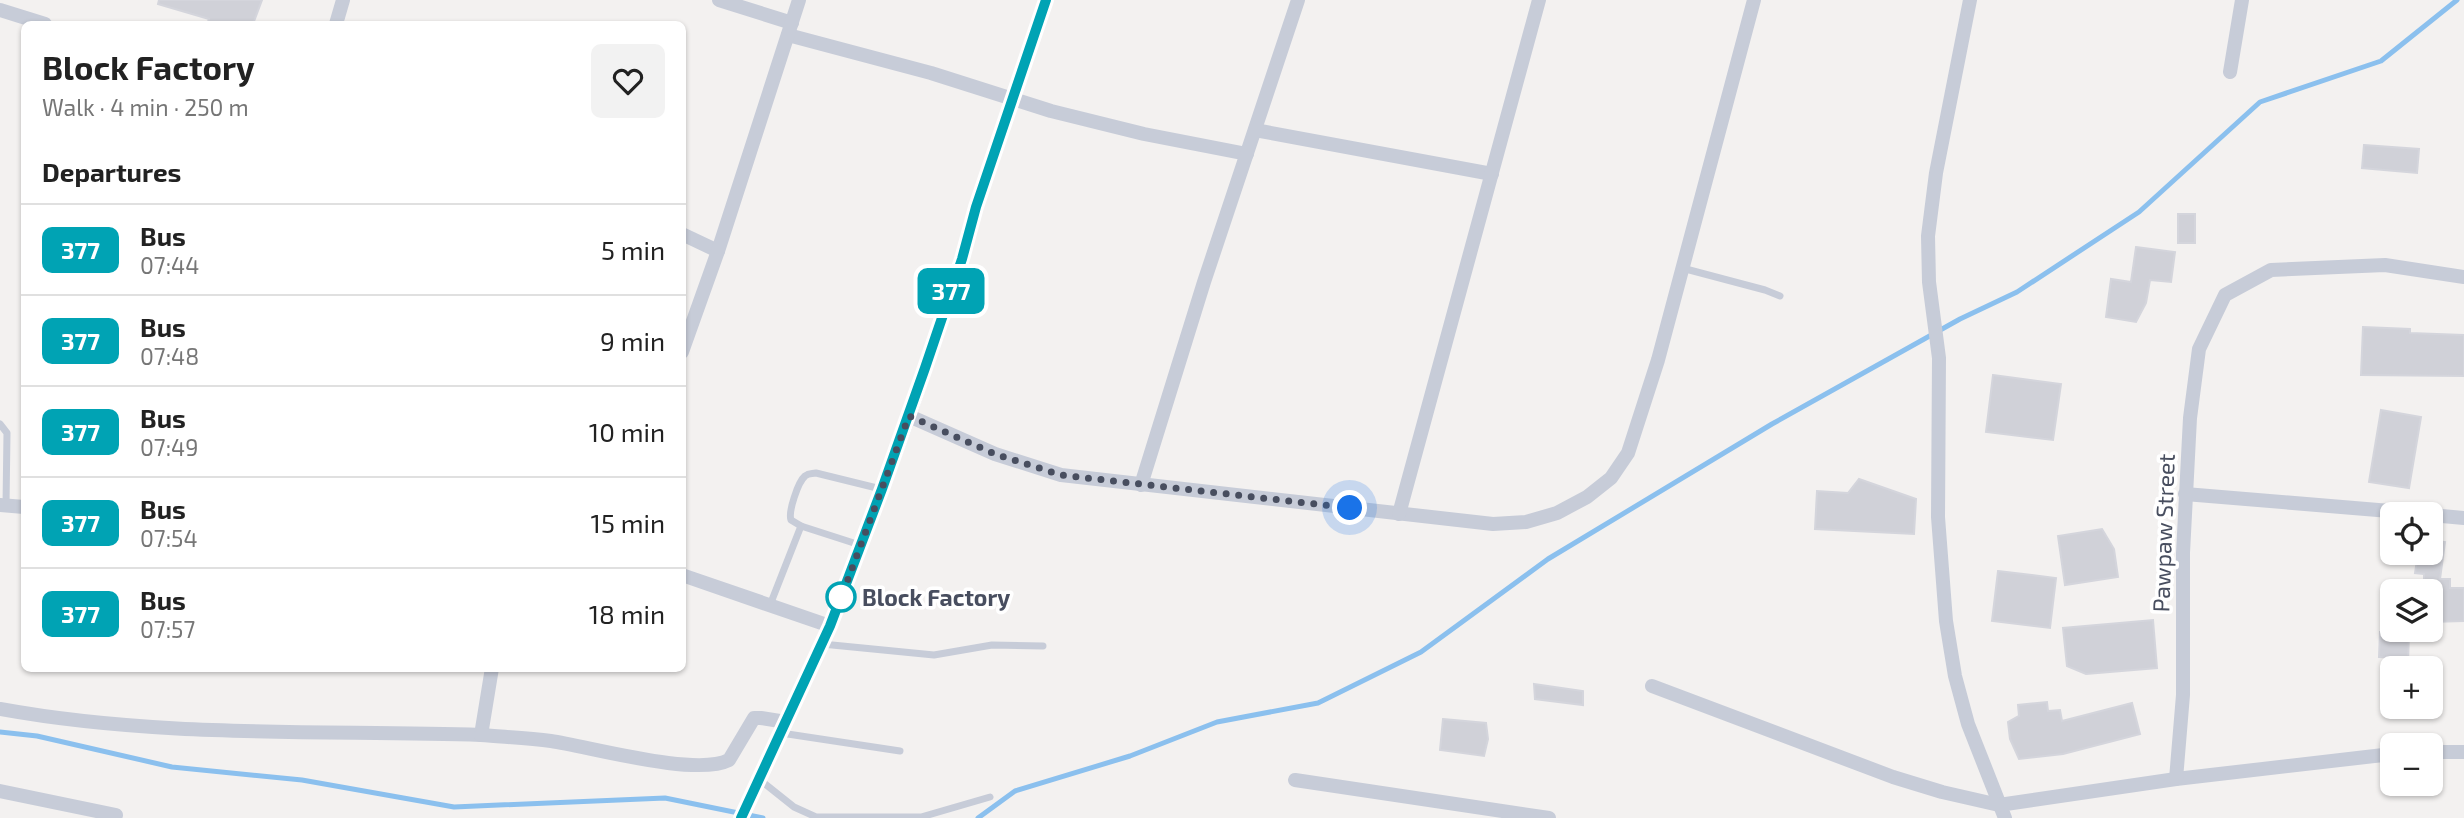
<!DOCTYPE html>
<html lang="en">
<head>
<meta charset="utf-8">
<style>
  :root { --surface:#fff; --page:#f2f2f2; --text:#222; --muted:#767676; --line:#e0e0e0 }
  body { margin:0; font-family:"Exo 2",sans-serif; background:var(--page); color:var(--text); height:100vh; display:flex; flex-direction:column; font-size:26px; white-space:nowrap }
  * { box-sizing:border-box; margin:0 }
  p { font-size:23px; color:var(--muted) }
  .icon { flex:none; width:38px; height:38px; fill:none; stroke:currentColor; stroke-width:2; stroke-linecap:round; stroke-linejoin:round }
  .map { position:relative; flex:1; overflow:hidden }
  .side { position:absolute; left:21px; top:21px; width:665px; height:651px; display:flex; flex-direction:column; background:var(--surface); border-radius:10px; box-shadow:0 2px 5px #0004 }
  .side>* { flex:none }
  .badge { padding:0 14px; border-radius:10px; font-size:24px; line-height:46px }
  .buttons { position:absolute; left:2380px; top:502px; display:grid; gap:14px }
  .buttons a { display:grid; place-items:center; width:63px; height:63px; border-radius:10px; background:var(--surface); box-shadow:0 2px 5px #0004; font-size:35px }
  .you { position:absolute; width:35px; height:35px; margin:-18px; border:5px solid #fff; border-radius:50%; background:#1a73e8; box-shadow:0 0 0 10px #1a73e833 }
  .map>.badge { position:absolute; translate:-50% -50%; box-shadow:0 0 0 4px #fff }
  h2 { padding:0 21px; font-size:26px; line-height:63px }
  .round { display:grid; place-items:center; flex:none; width:74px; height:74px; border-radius:10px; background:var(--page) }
  .head { display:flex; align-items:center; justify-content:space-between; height:119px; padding:0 21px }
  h1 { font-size:33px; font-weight:700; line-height:52px }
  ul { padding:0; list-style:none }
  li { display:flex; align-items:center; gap:21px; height:91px; padding:0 21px; border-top:2px solid var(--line) }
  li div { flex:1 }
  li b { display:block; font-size:26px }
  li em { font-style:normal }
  li .badge { min-width:77px; font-weight:700; text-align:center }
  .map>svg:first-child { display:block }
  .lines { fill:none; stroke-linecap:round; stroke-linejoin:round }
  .stream { stroke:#8bc0ee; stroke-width:5 }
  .building { fill:#d0d1d8; stroke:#d4d5dc; stroke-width:2 }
  .service { stroke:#c7ccd8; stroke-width:7 }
  .minor { stroke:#c7ccd8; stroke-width:14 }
  .line-casing { stroke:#fff; stroke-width:16 }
  .line { stroke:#00a3b4; stroke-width:10 }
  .walk { stroke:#484e5f; stroke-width:7; stroke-dasharray:0 12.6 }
  .stop-dot { fill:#fff; stroke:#00a3b4; stroke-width:3.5 }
  .labels { text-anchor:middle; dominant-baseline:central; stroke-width:7; stroke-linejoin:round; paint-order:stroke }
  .street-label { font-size:23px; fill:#484e5f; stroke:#fff }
  .stop-label { font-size:23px; font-weight:bold; fill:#484e5f; stroke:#fff; text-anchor:start }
</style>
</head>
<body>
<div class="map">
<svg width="2464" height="818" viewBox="0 0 2464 818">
  <rect width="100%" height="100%" fill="#f3f1f0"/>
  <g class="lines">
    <g class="stream">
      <path d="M 0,732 L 37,736 L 172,767 L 302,780 L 454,807 L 665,798 L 763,818"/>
      <path d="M 978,818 L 1015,791 L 1130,756 L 1217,722 L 1318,703 L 1421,652 L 1548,559 L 1772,424 L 1960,319 L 2017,292 L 2139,212 L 2260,102 L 2381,61 L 2457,0"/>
    </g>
  </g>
  <g class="building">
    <path d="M 159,0 L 262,0 L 253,24 L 207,24 L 209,19 L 158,4 Z"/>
    <path d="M 2364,145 L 2419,149 L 2417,173 L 2362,168 Z"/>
    <rect x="2178" y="214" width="17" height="29"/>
    <path d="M 2136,247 L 2175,252 L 2171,282 L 2150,280 L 2146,303 L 2136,322 L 2106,317 L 2111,279 L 2131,282 Z"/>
    <path d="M 2363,327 L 2410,329 L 2410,333 L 2464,335 L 2464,376 L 2361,375 Z"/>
    <path d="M 1993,375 L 2061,384 L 2053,440 L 1986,432 Z"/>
    <path d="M 2381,410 L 2421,417 L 2409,488 L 2369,482 Z"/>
    <path d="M 1859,479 L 1916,499 L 1914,534 L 1815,529 L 1817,491 L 1848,493 Z"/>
    <path d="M 2102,529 L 2114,549 L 2118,577 L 2065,585 L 2058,536 Z"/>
    <path d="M 2431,540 L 2445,542 L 2440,579 L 2450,579 L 2450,588 L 2464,588 L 2464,621 L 2431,622 L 2431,592 L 2424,592 L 2424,574 L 2415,573 L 2418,553 L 2431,553 Z"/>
    <path d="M 1998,571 L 2056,578 L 2050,628 L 1992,621 Z"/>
    <path d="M 2153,620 L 2157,668 L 2086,674 L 2067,666 L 2063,628 Z"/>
    <path d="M 2380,632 L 2409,633 L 2408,664 L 2396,658 L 2379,657 Z"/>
    <path d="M 1534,684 L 1583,691 L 1583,705 L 1535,699 Z"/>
    <path d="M 2047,702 L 2048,711 L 2060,710 L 2062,721 L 2132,703 L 2140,734 L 2063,754 L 2019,759 L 2010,739 L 2008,722 L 2019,716 L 2018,705 Z"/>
    <path d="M 1443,719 L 1486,723 L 1488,739 L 1484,756 L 1440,750 Z"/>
  </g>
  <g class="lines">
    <g class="service">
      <path d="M 1682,268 L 1765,290 L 1780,296"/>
      <path d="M 0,424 L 7,433 L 6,505"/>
      <path d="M 860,545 L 801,526 L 791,520 C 788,512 798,482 805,476 C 809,473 811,474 816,473 L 881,489"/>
      <path d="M 770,605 L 801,526"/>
      <path d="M 822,644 L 934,655 L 992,645 L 1043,646"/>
      <path d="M 781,733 L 900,751"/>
      <path d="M 759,779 L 794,807 L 816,817 L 921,817 L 990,797"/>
    </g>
    <g class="minor">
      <path d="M 719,0 L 792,23"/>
      <path d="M 1970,0 L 1936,173 L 1928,236 L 1929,282 L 1939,358 L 1938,517 L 1946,621 L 1955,676 L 1968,724 L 2005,818"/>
      <path d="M 0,10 L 45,24"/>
      <path d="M 336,24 L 343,0"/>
      <path d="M 788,35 L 931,73 L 1051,111 L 1144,134 L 1247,154"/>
      <path d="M 2230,72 L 2242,0"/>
      <path d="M 1255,130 L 1492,174"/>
      <path d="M 682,234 L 718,251"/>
      <path d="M 682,352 L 718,251 L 799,0"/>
      <path d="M 909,416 L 995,454 L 1061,475 L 1493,524 L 1526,522 L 1557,513 L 1587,497 L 1611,478 L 1628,453 L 1658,360 L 1754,0"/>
      <path d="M 1141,485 L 1204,282 L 1298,0"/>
      <path d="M 2185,494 L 2426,514"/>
      <path d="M 0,505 L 24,507"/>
      <path d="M 1399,514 L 1539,0"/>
      <path d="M 2431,515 L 2464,518"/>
      <path d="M 682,575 L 830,626"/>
      <path d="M 1652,686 L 1893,777 L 1942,792 L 1999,805 L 2176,779 L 2392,754"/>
      <path d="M 0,709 C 158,738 320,730 481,735 L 492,668"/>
      <path d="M 481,735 C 504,737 528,738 551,741 C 591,747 696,777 729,760 L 754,718 L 761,718 L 786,722"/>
      <path d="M 2431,752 L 2464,752"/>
      <path d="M 2176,779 L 2183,695 L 2183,553 L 2190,418 L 2199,349 L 2225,295 L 2271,270 L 2385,265 L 2464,277"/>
      <path d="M 1295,780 L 1549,818"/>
      <path d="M 0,791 L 116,815"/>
      <path d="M 741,818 L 830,626 L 882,489 L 909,416 L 962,259 L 976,207 L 1046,0"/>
    </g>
  </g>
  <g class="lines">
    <defs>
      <path id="line" d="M 741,818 L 830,626 L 882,489 L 925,368 L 962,259 L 976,207 L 1046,0"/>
    </defs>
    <use href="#line" class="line-casing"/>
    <use href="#line" class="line"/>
    <path class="walk" d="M 841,597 L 838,606 L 909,416 L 995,454 L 1061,475 L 1350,508"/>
  </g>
  <circle class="stop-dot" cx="841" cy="597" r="14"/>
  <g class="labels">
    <g class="street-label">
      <text transform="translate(2163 533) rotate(-88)">Pawpaw Street</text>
    </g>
    <g class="stop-label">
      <text x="862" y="597">Block Factory</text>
    </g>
  </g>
</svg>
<div class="buttons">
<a><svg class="icon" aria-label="locate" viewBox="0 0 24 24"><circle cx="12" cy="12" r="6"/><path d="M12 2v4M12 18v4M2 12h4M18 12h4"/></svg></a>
<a><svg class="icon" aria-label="layers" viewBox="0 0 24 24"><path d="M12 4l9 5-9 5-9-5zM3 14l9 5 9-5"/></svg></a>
<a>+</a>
<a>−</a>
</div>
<div class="you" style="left:1350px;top:508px"></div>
<b class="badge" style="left:951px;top:291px;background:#00a3b4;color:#fff">377</b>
<section class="side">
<div class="head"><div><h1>Block Factory</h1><p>Walk · 4 min · 250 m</p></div><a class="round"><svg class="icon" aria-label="heart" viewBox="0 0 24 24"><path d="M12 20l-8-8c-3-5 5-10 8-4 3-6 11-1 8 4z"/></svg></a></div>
<h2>Departures</h2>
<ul>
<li><span class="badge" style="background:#00a3b4;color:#fff">377</span><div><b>Bus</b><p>07:44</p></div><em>5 min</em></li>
<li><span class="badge" style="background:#00a3b4;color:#fff">377</span><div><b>Bus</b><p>07:48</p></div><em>9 min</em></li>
<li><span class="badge" style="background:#00a3b4;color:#fff">377</span><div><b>Bus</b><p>07:49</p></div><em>10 min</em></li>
<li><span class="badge" style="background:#00a3b4;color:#fff">377</span><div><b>Bus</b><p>07:54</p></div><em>15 min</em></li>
<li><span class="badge" style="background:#00a3b4;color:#fff">377</span><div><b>Bus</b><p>07:57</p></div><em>18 min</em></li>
</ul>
</section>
</div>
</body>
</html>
